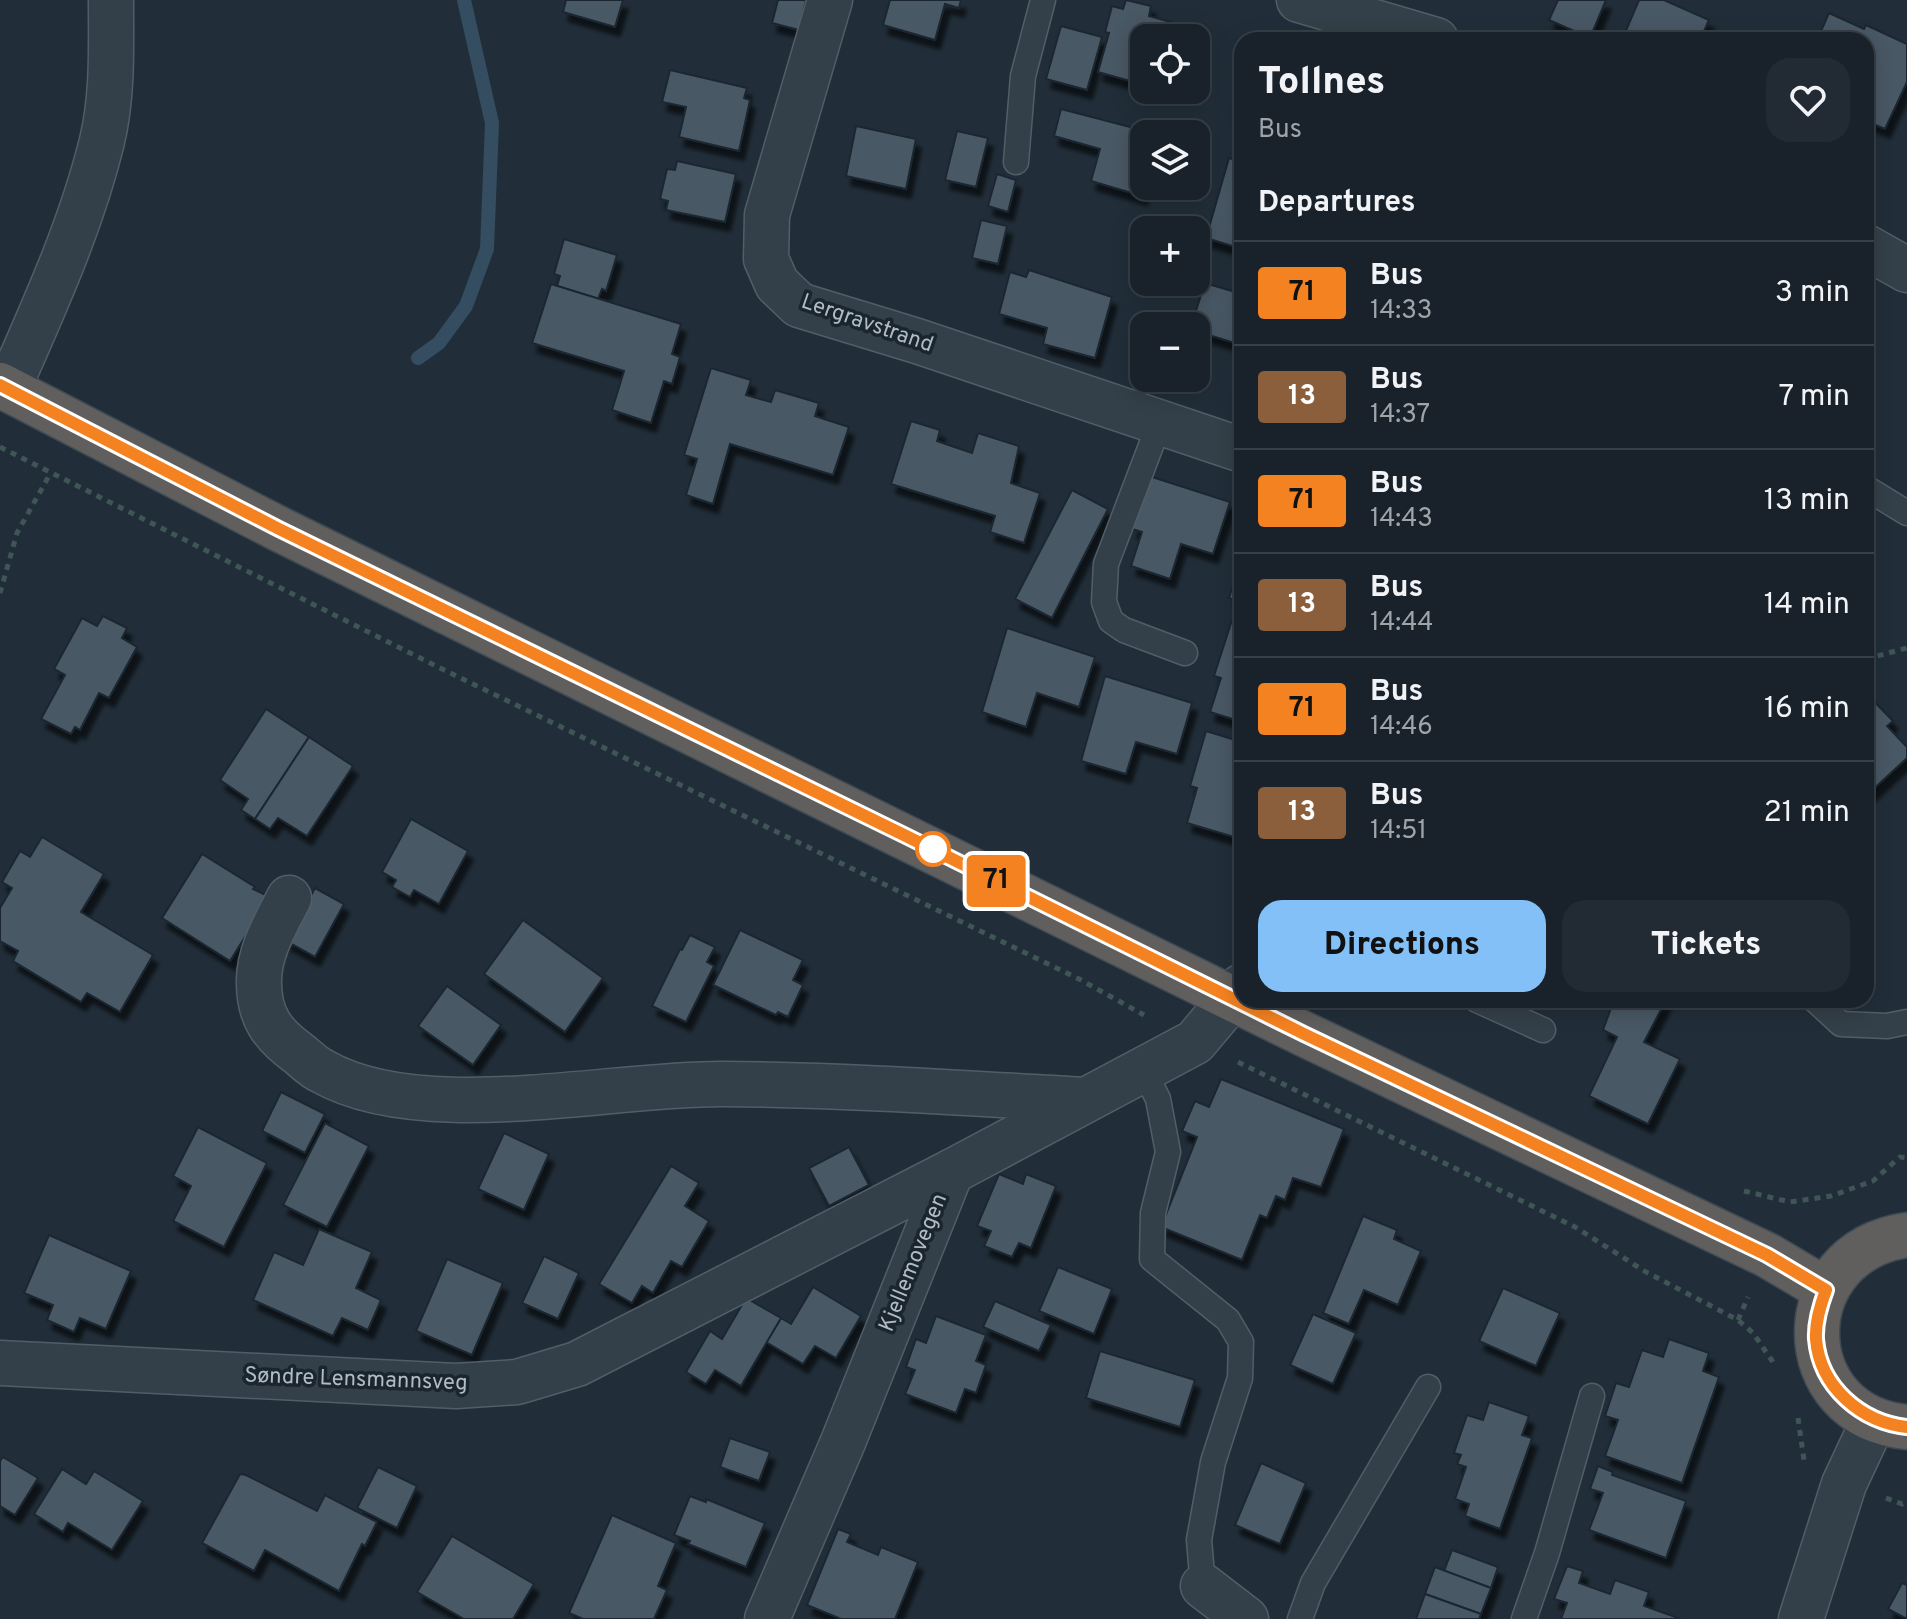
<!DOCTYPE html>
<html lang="en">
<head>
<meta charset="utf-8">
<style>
  :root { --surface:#19222b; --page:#222a33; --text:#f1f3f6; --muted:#9fa4a9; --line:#373f47; --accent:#82c0f7 }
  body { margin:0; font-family:Overpass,sans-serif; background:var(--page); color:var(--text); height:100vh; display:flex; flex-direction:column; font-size:30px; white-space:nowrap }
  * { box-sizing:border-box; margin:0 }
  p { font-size:26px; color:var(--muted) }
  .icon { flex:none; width:44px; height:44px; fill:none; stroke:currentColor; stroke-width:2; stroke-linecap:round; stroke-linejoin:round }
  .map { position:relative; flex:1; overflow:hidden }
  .details { position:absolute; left:1234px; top:32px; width:640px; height:976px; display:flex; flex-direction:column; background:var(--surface); border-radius:24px; box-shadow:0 4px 20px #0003,0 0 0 2px var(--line) }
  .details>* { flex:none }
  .badge { padding:0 16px; border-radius:6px; font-size:28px; line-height:52px }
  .buttons { position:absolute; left:1130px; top:24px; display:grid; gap:16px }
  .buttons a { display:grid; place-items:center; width:80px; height:80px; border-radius:16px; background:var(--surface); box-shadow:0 4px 20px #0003,0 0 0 2px var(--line); font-size:40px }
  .map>.badge { position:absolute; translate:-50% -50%; box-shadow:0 0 0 4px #fff }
  h2 { padding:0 24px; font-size:30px; line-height:72px }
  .round { display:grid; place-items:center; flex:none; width:84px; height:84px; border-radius:24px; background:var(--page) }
  .headline { display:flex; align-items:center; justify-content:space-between; height:136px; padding:0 24px }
  h1 { font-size:38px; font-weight:800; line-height:60px }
  .action { display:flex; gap:16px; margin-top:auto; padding:16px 24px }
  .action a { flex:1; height:92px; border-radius:24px; background:var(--accent); color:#111; font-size:32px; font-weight:800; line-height:92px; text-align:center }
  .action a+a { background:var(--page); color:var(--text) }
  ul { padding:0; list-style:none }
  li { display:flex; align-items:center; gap:24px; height:104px; padding:0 24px; border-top:2px solid var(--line) }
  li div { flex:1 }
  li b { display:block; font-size:30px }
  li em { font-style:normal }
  li .badge { min-width:88px; font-weight:700; text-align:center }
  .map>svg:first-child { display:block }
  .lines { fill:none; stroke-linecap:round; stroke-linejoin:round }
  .stream { stroke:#354d60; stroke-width:14 }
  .building { fill:#495965; stroke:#1c2730; stroke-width:2; filter:url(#shadow) }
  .service-casing { stroke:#525e67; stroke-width:27 }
  .minor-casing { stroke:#525e67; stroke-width:47 }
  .trunk-casing { stroke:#3f4b54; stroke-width:47 }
  .path { stroke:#405656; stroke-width:5; stroke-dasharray:6 6; stroke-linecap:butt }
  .service { stroke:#344049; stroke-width:24 }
  .minor { stroke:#344049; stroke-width:44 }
  .trunk { stroke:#605f5d; stroke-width:44 }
  .line-casing { stroke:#fff; stroke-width:18 }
  .line { stroke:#f58220; stroke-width:12 }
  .stop-dot { fill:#fff; stroke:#f58220; stroke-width:4 }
  .labels { text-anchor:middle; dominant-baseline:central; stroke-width:7; stroke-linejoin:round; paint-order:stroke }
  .street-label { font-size:22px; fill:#afbbc5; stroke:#1a252e }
</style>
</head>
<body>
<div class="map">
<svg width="1907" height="1619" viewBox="0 0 1907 1619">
  <defs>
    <filter id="shadow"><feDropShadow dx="5" dy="9" stdDeviation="2" flood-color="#0009"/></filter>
  </defs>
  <rect width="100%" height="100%" fill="#212e39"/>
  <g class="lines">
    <path class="stream" d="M 418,358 L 439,343 L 466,306 L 487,249 L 492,123 L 464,0"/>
  </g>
  <g class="building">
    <path d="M 566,0 L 623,0 L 615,27 L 563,12 Z"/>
    <path d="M 778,0 L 806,0 L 799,30 L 772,23 Z"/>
    <path d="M 890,0 L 961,0 L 959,8 L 945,4 L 935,40 L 883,25 Z"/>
    <path d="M 1126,0 L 1151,6 L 1149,16 L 1189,27 L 1186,38 L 1144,38 L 1144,85 L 1098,72 L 1109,33 L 1105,32 L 1112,6 L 1123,9 Z"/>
    <path d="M 1558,0 L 1606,0 L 1590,38 L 1549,20 Z"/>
    <path d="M 1639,0 L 1664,0 L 1709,20 L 1700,40 L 1622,40 Z"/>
    <path d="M 1829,13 L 1864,29 L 1866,25 L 1907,44 L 1907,82 L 1885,129 L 1866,121 L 1866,40 L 1817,40 Z"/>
    <path d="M 1061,26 L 1102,37 L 1087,90 L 1046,79 Z"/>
    <path d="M 670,70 L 747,88 L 744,98 L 750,100 L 739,151 L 679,137 L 686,107 L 662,102 Z"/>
    <path d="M 1061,109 L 1157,134 L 1144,134 L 1144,186 L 1142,196 L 1091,181 L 1100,149 L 1054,136 Z"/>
    <path d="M 856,126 L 916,139 L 906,189 L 846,176 Z"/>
    <path d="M 957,131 L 988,138 L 976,187 L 945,180 Z"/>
    <path d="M 1229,158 L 1242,162 L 1242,249 L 1206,238 Z"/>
    <path d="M 677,161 L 736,174 L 725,222 L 666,210 L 668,201 L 660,199 L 667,169 L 675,170 Z"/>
    <path d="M 997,174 L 1016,180 L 1008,212 L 988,206 Z"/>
    <path d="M 981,220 L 1007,226 L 998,264 L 972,258 Z"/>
    <path d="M 564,239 L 617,255 L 606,291 L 602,289 L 598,299 L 557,286 L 560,276 L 554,274 Z"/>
    <path d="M 1029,270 L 1112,297 L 1095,358 L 1043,344 L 1047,328 L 999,314 L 1010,272 L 1026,277 Z"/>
    <path d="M 1205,283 L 1242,294 L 1241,345 L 1196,331 L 1196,326 L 1191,326 Z"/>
    <path d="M 551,284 L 681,324 L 672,354 L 680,357 L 672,384 L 664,381 L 651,423 L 612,410 L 624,371 L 532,343 Z"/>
    <path d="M 711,368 L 751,380 L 746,395 L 771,402 L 775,390 L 819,403 L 815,416 L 849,427 L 833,475 L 730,444 L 713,504 L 686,495 L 697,459 L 684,455 Z"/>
    <path d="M 911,421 L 940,430 L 937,441 L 972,453 L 978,433 L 1019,446 L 1011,483 L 1040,493 L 1024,543 L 990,532 L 995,516 L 891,484 Z"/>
    <path d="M 1149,476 L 1230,502 L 1213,554 L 1181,544 L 1170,579 L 1131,566 L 1142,532 L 1132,529 Z"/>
    <path d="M 1072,490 L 1108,509 L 1052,618 L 1015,599 Z"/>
    <path d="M 1242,542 L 1242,603 L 1229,598 L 1240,564 L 1236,563 Z"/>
    <path d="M 103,616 L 127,628 L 122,638 L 137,647 L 109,698 L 99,693 L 80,730 L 75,727 L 71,734 L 41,719 L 65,675 L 54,669 L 82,618 L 97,626 Z"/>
    <path d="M 1232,620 L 1242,623 L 1242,722 L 1210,712 L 1221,678 L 1214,676 Z"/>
    <path d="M 1007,628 L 1095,657 L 1079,707 L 1037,693 L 1026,727 L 982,712 Z"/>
    <path d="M 1105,676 L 1192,703 L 1177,754 L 1136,742 L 1126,774 L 1081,761 Z"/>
    <path d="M 1866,693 L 1893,721 L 1887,726 L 1907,747 L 1907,758 L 1866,796 Z"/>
    <path d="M 266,709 L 309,737 L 255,819 L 241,810 L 248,799 L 220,780 Z"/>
    <path d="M 1206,731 L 1242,742 L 1242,812 L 1234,837 L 1187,823 L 1197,788 L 1190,786 Z"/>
    <path d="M 309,737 L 353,766 L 307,836 L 278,818 L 270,829 L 255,819 Z"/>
    <path d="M 411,819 L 468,851 L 439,904 L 414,890 L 410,897 L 392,887 L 396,880 L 382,872 Z"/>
    <path d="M 42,837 L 104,874 L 81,912 L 153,955 L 120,1012 L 87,993 L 81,1002 L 13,961 L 18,951 L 0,941 L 0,908 L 12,888 L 2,882 L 20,851 L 30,857 Z"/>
    <path d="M 202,854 L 255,887 L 253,889 L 270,897 L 230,961 L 162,918 Z"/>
    <path d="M 315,888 L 344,904 L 315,957 L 286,941 Z"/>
    <path d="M 523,920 L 603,978 L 565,1032 L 484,974 Z"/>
    <path d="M 740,930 L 803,960 L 793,980 L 803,985 L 788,1017 L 778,1012 L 776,1015 L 713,985 Z"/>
    <path d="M 690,935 L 715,947 L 707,962 L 714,966 L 686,1022 L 652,1006 L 680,949 L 682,950 Z"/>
    <path d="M 447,986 L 501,1025 L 473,1065 L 418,1026 Z"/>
    <path d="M 1614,1000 L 1666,1000 L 1644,1042 L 1680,1059 L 1648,1124 L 1589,1096 L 1617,1037 L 1603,1030 Z"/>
    <path d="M 1221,1079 L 1344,1129 L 1321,1187 L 1293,1178 L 1285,1200 L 1276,1196 L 1267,1218 L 1260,1215 L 1242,1260 L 1161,1227 L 1197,1137 L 1182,1131 L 1195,1101 L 1209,1107 Z"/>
    <path d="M 281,1092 L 325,1114 L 305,1153 L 262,1131 Z"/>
    <path d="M 325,1123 L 369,1146 L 327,1227 L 283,1205 Z"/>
    <path d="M 198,1127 L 267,1163 L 224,1247 L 173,1221 L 191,1186 L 173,1176 Z"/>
    <path d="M 504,1133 L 549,1154 L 524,1210 L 478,1189 Z"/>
    <path d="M 849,1147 L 869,1185 L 829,1206 L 809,1168 Z"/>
    <path d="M 671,1166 L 699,1183 L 685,1206 L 709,1221 L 682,1267 L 671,1261 L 653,1293 L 642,1286 L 632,1303 L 599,1284 Z"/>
    <path d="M 999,1174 L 1023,1184 L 1026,1174 L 1056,1186 L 1031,1248 L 1019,1243 L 1012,1257 L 984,1246 L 991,1231 L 977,1226 Z"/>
    <path d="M 1363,1216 L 1397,1230 L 1394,1239 L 1421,1251 L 1398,1305 L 1364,1290 L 1349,1324 L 1323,1313 Z"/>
    <path d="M 319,1229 L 372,1252 L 356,1288 L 381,1300 L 368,1330 L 342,1318 L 333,1336 L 253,1300 L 274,1252 L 303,1265 Z"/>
    <path d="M 49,1235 L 131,1271 L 106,1329 L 80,1318 L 74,1332 L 47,1320 L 53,1305 L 24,1293 Z"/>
    <path d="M 544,1256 L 579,1273 L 558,1319 L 522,1303 Z"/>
    <path d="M 447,1259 L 503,1283 L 472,1355 L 416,1331 Z"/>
    <path d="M 1058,1267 L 1112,1289 L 1094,1334 L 1039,1311 Z"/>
    <path d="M 813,1287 L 861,1316 L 836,1358 L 815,1346 L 803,1364 L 766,1342 L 781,1318 L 791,1324 Z"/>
    <path d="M 1503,1288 L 1560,1313 L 1536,1366 L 1479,1341 Z"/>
    <path d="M 746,1298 L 781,1318 L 741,1386 L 715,1370 L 706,1384 L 686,1372 L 710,1331 L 722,1339 Z"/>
    <path d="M 995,1301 L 1051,1325 L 1039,1351 L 983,1327 Z"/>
    <path d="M 1313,1314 L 1356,1333 L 1333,1384 L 1290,1365 Z"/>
    <path d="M 936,1316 L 986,1335 L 976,1361 L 986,1365 L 976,1393 L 965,1389 L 956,1413 L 905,1394 L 915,1370 L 906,1367 L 916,1339 L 926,1343 Z"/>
    <path d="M 1669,1339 L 1709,1353 L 1703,1371 L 1719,1377 L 1682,1483 L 1605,1456 L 1618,1420 L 1605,1416 L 1616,1383 L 1629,1387 L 1642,1350 L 1663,1357 Z"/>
    <path d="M 1100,1351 L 1195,1380 L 1180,1427 L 1086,1398 Z"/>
    <path d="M 1489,1402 L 1529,1416 L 1522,1435 L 1532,1438 L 1500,1529 L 1465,1516 L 1469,1504 L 1455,1499 L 1466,1467 L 1457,1464 L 1461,1455 L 1454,1453 L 1467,1415 L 1483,1420 Z"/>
    <path d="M 730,1438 L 770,1452 L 759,1481 L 720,1467 Z"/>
    <path d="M 3,1457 L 38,1478 L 15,1515 L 0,1506 L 0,1461 Z"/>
    <path d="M 1261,1463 L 1306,1483 L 1280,1544 L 1235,1525 Z"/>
    <path d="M 1598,1466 L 1613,1472 L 1612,1475 L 1686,1501 L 1666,1558 L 1589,1530 L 1603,1493 L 1590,1489 Z"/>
    <path d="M 378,1467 L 417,1486 L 397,1528 L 357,1508 Z"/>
    <path d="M 62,1469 L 86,1484 L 94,1471 L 143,1501 L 112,1550 L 68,1523 L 63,1532 L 34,1514 Z"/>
    <path d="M 240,1474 L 246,1475 L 317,1511 L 325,1495 L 377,1522 L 365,1546 L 362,1544 L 339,1591 L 265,1550 L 254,1571 L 202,1543 Z"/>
    <path d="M 690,1496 L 706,1502 L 706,1499 L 765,1523 L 746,1567 L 688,1544 L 690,1541 L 674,1535 Z"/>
    <path d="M 612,1515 L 676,1543 L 658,1586 L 667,1590 L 654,1619 L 583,1619 L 569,1613 Z"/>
    <path d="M 838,1529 L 851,1534 L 847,1542 L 878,1555 L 881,1547 L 918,1562 L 895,1619 L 841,1619 L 807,1605 Z"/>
    <path d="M 452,1536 L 534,1584 L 513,1619 L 464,1619 L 417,1592 Z"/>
    <path d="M 1452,1550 L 1498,1567 L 1491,1588 L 1444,1571 Z"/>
    <path d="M 1567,1566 L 1583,1571 L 1579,1583 L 1610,1594 L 1615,1580 L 1649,1592 L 1644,1606 L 1681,1619 L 1561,1619 L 1567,1603 L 1554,1599 Z"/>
    <path d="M 1435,1567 L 1491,1588 L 1481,1614 L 1425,1594 Z"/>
    <path d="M 1902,1583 L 1907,1585 L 1907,1619 L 1888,1609 Z"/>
    <path d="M 1425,1594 L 1481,1614 L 1479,1619 L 1416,1619 Z"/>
  </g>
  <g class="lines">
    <defs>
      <g id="service">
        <path d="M 1016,162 L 1023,76 L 1043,0"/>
        <path d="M 1160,422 L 1106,564 L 1104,602 L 1111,621 L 1124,630 L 1185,653"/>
        <path d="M 1866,488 L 1907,513"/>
        <path d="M 1477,1000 L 1543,1030"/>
        <path d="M 1815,1000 L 1841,1024 L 1887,1026 L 1907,1022"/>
        <path d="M 1143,1069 L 1158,1099 L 1168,1152 L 1153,1213 L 1152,1259 L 1228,1320 L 1241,1342 L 1240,1378 L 1213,1462 L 1199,1540 L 1203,1586"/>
        <path d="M 1300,1619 L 1313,1583 L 1428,1387"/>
        <path d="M 1524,1619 L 1547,1553 L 1592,1396"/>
      </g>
      <g id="minor">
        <path d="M 830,0 L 767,215 L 766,259 L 777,284 L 799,305 L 917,341 L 1242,450"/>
        <path d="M 1299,0 L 1436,40"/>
        <path d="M 1866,247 L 1907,270"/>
        <path d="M 8,389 C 43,309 81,227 102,141 C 113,95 111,47 111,0"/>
        <path d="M 289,898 C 276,923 258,953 259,983 C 259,1016 272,1034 298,1053 C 306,1059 313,1067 322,1071 C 421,1128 610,1083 723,1084 C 844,1085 964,1093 1085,1100"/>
        <path d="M 0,1363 L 456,1386 L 517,1382 L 577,1364 L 951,1172"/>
        <path d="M 1203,1586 L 1246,1619"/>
        <path d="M 767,1619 L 843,1442 L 951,1172 L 1195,1042 L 1242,986"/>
        <path d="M 1801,1619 L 1844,1484 L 1874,1420"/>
      </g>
      <g id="trunk">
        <path d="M 0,385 L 279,529 L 1304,1034 L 1767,1255 L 1826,1290"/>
        <path d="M 1907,1235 C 1785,1253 1789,1417 1907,1427"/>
      </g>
    </defs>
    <use href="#service" class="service-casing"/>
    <use href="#minor" class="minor-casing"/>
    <use href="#trunk" class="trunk-casing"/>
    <g class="path">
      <path d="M 0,447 L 438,667 L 1079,979 L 1144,1015"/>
      <path d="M 0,593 L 17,533 L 50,474"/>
      <path d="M 1866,659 L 1907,648"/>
      <path d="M 1238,1062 L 1575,1227 L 1646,1272 L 1738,1320 L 1753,1333 L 1775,1365"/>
      <path d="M 1744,1191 L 1790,1202 L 1831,1196 L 1873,1181 L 1900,1157 L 1907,1158"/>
      <path d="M 1738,1320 L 1748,1297"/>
      <path d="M 1798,1418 L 1804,1460"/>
      <path d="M 1886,1498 L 1902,1504 L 1907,1501"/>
    </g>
    <use href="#service" class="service"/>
    <use href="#minor" class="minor"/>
    <use href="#trunk" class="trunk"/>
  </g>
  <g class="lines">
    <defs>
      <path id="line" d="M 0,385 L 279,529 L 904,835 L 1304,1034 L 1767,1255 L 1826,1290 C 1820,1306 1815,1322 1816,1339 C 1820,1387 1861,1422 1907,1427"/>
    </defs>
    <use href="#line" class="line-casing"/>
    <use href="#line" class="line"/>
  </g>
  <circle class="stop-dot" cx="933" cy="849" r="16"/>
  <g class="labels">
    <g class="street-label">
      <text transform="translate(867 324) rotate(19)">Lergravstrand</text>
      <text transform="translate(914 1263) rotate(-68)">Kjellemovegen</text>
      <text transform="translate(356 1380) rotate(2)">Søndre Lensmannsveg</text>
    </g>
  </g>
</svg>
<div class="buttons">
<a><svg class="icon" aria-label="locate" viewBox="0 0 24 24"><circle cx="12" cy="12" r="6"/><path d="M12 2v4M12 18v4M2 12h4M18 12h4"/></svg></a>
<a><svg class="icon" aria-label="layers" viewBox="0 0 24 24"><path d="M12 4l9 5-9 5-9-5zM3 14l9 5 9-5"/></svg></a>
<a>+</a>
<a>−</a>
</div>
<b class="badge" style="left:996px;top:881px;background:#f58220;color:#111">71</b>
<section class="details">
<div class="headline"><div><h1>Tollnes</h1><p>Bus</p></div><a class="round"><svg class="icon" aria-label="heart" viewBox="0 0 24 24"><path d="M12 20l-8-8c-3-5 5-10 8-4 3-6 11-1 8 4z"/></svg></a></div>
<h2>Departures</h2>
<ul>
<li><span class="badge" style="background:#f58220;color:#111">71</span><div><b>Bus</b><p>14:33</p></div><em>3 min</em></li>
<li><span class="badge" style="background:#8b5e3c;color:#fff">13</span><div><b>Bus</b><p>14:37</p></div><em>7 min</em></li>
<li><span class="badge" style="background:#f58220;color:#111">71</span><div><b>Bus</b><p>14:43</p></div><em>13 min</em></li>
<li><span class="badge" style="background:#8b5e3c;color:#fff">13</span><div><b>Bus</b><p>14:44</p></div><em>14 min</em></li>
<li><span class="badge" style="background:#f58220;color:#111">71</span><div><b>Bus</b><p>14:46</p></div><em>16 min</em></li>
<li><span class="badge" style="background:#8b5e3c;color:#fff">13</span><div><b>Bus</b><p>14:51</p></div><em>21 min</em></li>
</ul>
<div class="action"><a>Directions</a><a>Tickets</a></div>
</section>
</div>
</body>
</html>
